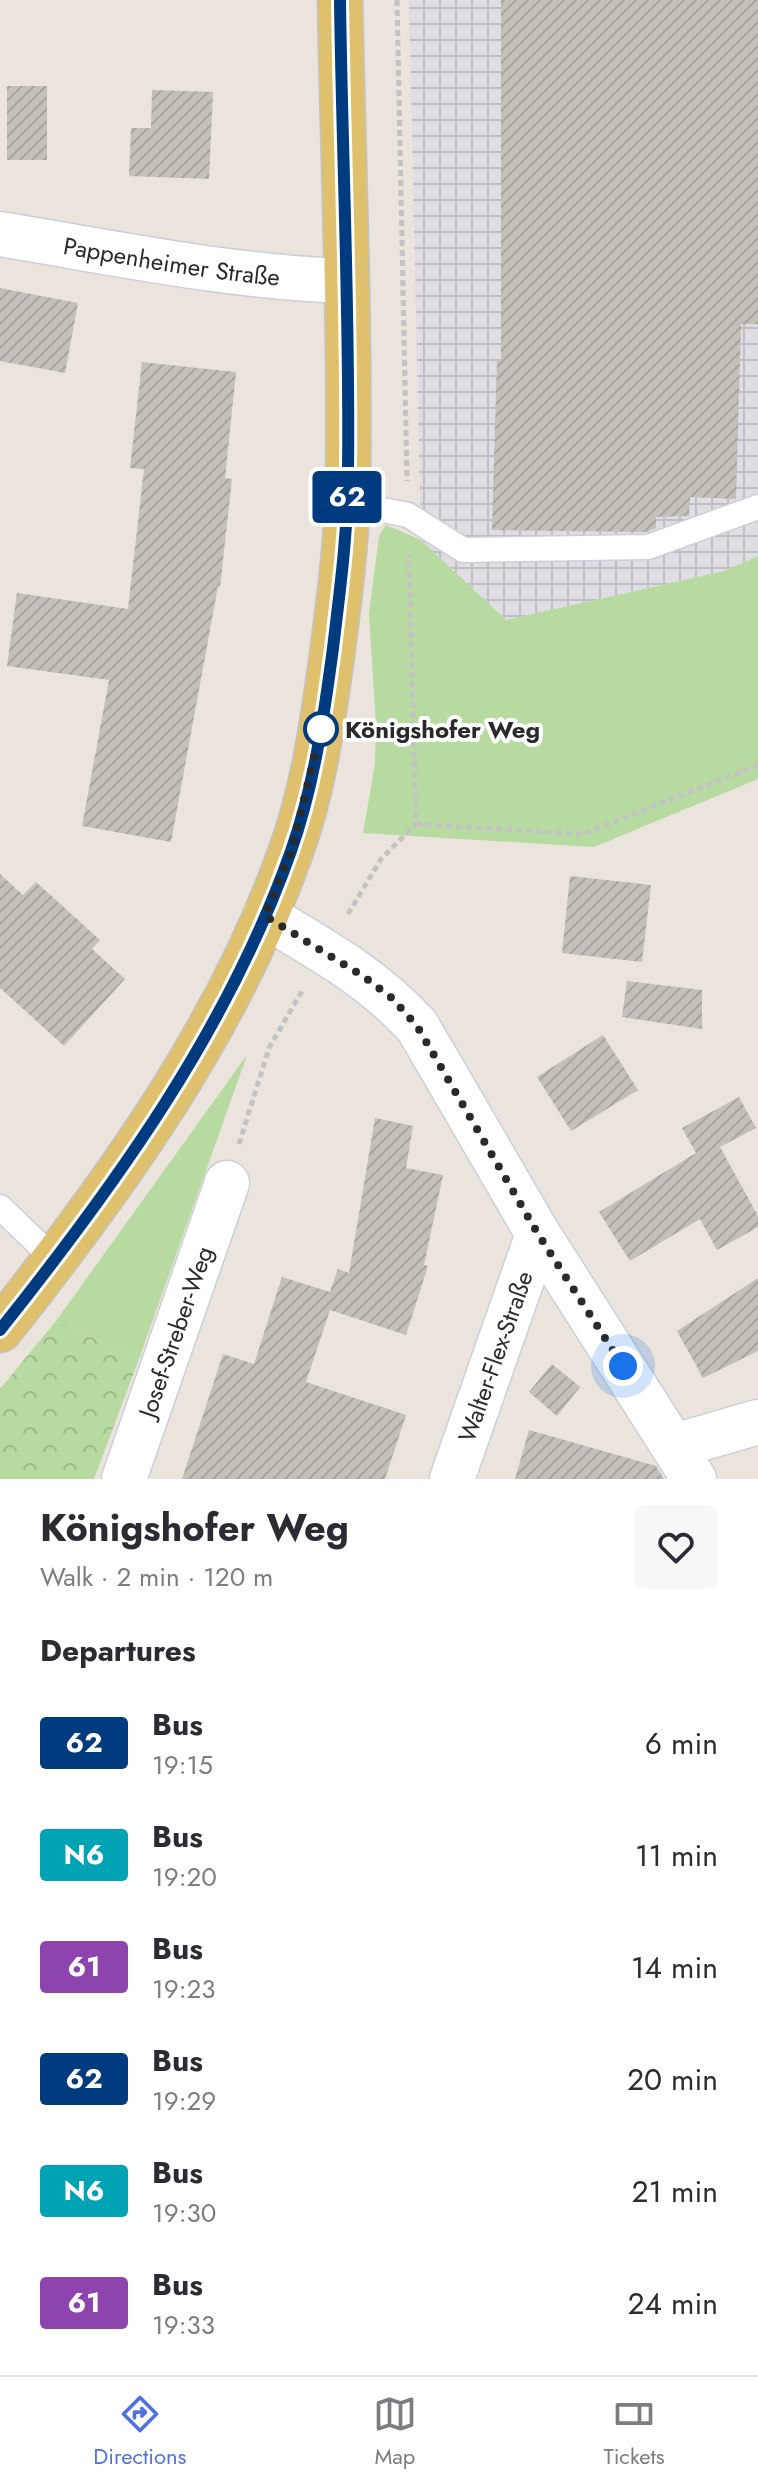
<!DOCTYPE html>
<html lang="en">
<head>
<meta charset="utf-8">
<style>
  :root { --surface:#fff; --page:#f7f7f7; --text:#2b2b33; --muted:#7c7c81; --line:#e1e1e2; --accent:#5171e3 }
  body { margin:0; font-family:Jost,sans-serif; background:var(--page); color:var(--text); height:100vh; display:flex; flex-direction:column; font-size:30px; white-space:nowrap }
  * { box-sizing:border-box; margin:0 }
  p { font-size:26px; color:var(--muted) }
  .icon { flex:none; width:44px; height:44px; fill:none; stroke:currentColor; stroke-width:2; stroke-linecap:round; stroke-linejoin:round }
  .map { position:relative; height:1479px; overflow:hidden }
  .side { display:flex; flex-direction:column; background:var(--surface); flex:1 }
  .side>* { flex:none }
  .badge { padding:0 16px; border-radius:6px; font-size:28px; line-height:52px }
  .you { position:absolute; width:40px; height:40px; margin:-20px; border:6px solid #fff; border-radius:50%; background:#1a73e8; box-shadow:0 0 0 12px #1a73e833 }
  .map>.badge { position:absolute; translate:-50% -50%; box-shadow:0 0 0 4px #fff }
  h2 { padding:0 40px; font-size:30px; line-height:72px }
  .round { display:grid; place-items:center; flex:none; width:84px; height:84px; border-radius:12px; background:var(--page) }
  .summary { display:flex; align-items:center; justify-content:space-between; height:136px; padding:0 40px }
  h1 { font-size:38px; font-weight:700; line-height:60px }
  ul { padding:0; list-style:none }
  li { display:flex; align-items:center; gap:24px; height:112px; padding:0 40px }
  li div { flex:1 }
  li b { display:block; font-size:30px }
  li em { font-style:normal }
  li .badge { min-width:88px; font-weight:700; text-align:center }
  .tab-bar { display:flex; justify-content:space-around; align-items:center; height:112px; border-top:2px solid var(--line); background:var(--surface); font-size:22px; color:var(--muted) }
  .tab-bar a { display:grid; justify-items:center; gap:4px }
  .tab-bar .selected { color:var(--accent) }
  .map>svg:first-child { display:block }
  .industrial { fill:url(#industrial-grid) }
  .grass { fill:#b6daa0 }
  .forest { fill:url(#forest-crowns) }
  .building { fill:url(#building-hatch) }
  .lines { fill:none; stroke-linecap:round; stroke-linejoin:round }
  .lane-casing { stroke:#cccfd9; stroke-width:27 }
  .street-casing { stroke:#cccfd9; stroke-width:47 }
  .primary-casing { stroke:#c3c3c3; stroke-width:47 }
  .path { stroke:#c3c3c3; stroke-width:5; stroke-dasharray:6 4; stroke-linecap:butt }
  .lane { stroke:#fff; stroke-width:24 }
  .street { stroke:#fff; stroke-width:44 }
  .primary { stroke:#dfc06d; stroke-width:44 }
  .line-casing { stroke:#fff; stroke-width:18 }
  .line { stroke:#003b80; stroke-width:12 }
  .walk { stroke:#2a2a2a; stroke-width:8; stroke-dasharray:0 14.4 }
  .stop-dot { fill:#fff; stroke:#003b80; stroke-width:4 }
  .labels { text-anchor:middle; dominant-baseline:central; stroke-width:8; stroke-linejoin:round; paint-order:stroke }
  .street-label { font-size:24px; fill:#2a2a2a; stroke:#fff }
  .stop-label { font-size:24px; font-weight:bold; fill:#2a2a2a; stroke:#fff; text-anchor:start }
</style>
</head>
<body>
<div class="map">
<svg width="758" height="1479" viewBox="0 0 758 1479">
  <defs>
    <pattern id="industrial-grid" width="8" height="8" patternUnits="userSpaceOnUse" patternTransform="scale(2)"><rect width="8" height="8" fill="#dfdde3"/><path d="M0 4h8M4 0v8" fill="none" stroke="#c0bec3"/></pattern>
    <pattern id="forest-crowns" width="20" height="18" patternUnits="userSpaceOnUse" patternTransform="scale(2)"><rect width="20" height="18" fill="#b6daa0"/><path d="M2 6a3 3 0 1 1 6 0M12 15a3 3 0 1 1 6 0" fill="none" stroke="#9dbb8a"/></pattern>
    <pattern id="building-hatch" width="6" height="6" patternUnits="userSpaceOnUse" patternTransform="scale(2)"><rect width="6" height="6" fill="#c3bfb9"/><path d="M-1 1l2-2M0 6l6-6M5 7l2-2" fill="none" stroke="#a8a49f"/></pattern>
  </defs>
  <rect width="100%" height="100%" fill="#eae4dd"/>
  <path class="industrial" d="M 409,0 L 758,0 L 758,556 L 724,571 L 506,620 L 421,540 Z"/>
  <g class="grass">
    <path d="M 386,525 L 421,540 L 506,620 L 724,571 L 758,556 L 758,779 L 594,847 L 363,833 L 375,764 L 376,724 L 369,614 L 379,536 Z"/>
    <path d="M 247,1055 L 139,1359 L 56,1321 Z"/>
  </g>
  <path class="forest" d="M 56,1321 L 139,1359 L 94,1479 L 0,1479 L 0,1389 Z"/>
  <g class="building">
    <path d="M 501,0 L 758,0 L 758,324 L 741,324 L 736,499 L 690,497 L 689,516 L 656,517 L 656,528 L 645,532 L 492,530 L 497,359 L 501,359 Z"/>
    <rect x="7" y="86" width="40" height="74"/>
    <path d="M 152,90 L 213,92 L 209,179 L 129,176 L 131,128 L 151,128 Z"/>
    <path d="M 0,288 L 78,303 L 65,373 L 0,361 Z"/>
    <path d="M 142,362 L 236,372 L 225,478 L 232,479 L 220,587 L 218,586 L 171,842 L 82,826 L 109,680 L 7,666 L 17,593 L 128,609 L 144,469 L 130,468 Z"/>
    <path d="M 0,874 L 23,895 L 36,882 L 100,940 L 92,949 L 125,979 L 64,1046 L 0,988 Z"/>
    <path d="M 570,876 L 651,885 L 642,962 L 562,953 Z"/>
    <path d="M 627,981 L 702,990 L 702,1029 L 622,1017 Z"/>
    <path d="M 603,1035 L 638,1090 L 571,1131 L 537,1077 Z"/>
    <path d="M 739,1097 L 756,1128 L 720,1147 L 758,1216 L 758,1227 L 717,1250 L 700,1219 L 630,1261 L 599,1212 L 696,1153 L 682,1128 Z"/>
    <path d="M 375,1118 L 413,1126 L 406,1168 L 443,1175 L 424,1265 L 428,1266 L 406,1335 L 330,1310 L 306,1382 L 406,1415 L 385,1479 L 182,1479 L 223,1354 L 254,1364 L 282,1277 L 330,1292 L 338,1269 L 349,1273 Z"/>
    <path d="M 758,1278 L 758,1351 L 703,1378 L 677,1331 Z"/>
    <path d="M 552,1364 L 580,1387 L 557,1416 L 529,1392 Z"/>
    <path d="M 529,1430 L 656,1466 L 664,1479 L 515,1479 Z"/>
  </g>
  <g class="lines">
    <defs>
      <g id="lane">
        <path d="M 347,503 L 408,515 L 463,550 L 648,547 L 758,507"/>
        <path d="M 0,1207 L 55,1260"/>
      </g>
      <g id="street">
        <path id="s1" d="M 0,234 C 115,253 229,277 345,281"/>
        <path d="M 265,916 C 322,950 372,977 417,1026 L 538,1234 L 694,1479"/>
        <path d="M 675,1446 L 758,1422"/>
        <path id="s2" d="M 124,1479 L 227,1183"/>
        <path id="s3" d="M 452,1479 L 538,1234"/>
      </g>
      <path id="primary" d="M 0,1330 C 117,1182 228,1029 291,851 C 314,788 323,720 332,655 C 340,594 348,532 348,471 C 350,314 343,157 340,0"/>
    </defs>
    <use href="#lane" class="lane-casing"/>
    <use href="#street" class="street-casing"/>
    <use href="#primary" class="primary-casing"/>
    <g class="path">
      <path d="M 397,0 L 407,481"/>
      <path d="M 416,824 L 583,834 L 758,765"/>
      <path d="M 348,914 L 381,859 L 416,824 L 409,555"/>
      <path d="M 239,1144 L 269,1048 L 302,991"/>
    </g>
    <use href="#lane" class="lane"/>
    <use href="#street" class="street"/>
    <use href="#primary" class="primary"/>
  </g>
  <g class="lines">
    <defs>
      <path id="line" d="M 0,1330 C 117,1183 228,1029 291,851 C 314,786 324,716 333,648 C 340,590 348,530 348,471 C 350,314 342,157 340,0"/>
    </defs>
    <use href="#line" class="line-casing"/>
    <use href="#line" class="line"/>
    <path class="walk" d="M 321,729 L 292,849 L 265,916 L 363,976 L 392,998 L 417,1026 L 538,1234 L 623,1366"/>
  </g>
  <circle class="stop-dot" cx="321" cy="729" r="16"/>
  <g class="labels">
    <g class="street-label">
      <text stroke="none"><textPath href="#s1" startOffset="174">Pappenheimer Straße</textPath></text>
      <text stroke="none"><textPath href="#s2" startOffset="156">Josef-Streber-Weg</textPath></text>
      <text stroke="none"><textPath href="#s3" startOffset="130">Walter-Flex-Straße</textPath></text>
    </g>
    <g class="stop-label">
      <text x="345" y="729">Königshofer Weg</text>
    </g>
  </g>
</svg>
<div class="you" style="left:623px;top:1366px"></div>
<b class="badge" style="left:347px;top:497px;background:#003b80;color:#fff">62</b>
</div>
<section class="side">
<div class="summary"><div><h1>Königshofer Weg</h1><p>Walk · 2 min · 120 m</p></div><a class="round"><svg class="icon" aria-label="heart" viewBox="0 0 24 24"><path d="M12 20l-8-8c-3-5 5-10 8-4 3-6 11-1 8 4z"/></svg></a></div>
<h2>Departures</h2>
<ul>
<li><span class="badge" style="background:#003b80;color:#fff">62</span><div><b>Bus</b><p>19:15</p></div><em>6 min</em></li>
<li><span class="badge" style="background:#00a3b4;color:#fff">N6</span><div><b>Bus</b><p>19:20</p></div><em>11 min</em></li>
<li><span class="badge" style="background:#8e44ad;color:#fff">61</span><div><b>Bus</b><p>19:23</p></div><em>14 min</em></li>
<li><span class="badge" style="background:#003b80;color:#fff">62</span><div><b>Bus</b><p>19:29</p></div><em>20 min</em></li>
<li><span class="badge" style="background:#00a3b4;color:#fff">N6</span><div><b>Bus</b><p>19:30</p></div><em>21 min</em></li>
<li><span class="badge" style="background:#8e44ad;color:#fff">61</span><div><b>Bus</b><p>19:33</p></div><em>24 min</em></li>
</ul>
</section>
<nav class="tab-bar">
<a class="selected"><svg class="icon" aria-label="directions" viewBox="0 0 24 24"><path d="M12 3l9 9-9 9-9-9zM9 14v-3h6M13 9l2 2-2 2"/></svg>Directions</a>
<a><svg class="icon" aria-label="map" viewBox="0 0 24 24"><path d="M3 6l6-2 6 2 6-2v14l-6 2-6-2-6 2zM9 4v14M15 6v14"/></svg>Map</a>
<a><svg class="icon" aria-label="tickets" viewBox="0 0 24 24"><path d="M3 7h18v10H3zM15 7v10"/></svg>Tickets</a>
</nav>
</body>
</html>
